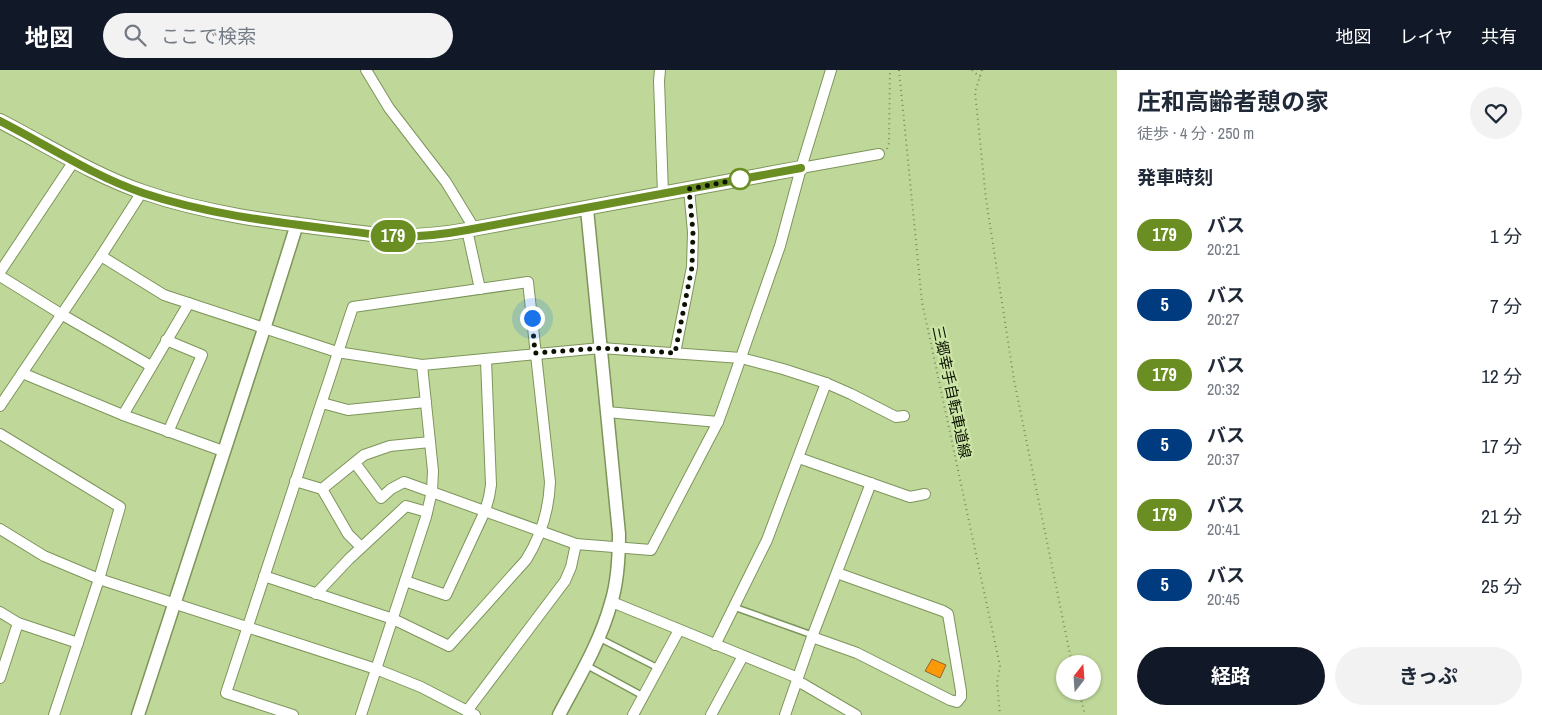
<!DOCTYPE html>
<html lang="ja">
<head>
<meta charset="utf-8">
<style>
  :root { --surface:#fff; --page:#f2f2f3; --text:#1f2937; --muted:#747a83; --accent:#111827 }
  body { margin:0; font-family:"Archivo Narrow","Noto Sans JP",sans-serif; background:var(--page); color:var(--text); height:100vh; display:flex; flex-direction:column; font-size:19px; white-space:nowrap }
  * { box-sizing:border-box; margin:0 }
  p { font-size:16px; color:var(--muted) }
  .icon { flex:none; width:28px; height:28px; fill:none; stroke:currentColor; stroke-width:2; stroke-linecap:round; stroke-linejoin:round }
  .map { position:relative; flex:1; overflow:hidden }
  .side { display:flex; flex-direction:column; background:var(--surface); width:425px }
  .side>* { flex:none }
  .badge { padding:0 10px; border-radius:16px; font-size:18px; line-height:32px }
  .needle { width:32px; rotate:17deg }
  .buttons { position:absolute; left:1056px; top:585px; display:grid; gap:10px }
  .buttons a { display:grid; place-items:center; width:45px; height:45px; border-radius:50%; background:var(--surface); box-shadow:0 1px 4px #0004; font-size:25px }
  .you { position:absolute; width:25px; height:25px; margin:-12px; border:4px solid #fff; border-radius:50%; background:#1a73e8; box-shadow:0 0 0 8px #1a73e833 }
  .map>.badge { position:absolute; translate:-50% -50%; box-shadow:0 0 0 2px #fff }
  h2 { padding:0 20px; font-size:19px; line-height:45px }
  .round { display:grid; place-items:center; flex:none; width:52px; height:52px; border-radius:26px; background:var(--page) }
  .summary { display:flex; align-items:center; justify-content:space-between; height:85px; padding:0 20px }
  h1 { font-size:24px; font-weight:700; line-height:38px }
  .button { display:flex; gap:10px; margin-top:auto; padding:10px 20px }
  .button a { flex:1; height:58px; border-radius:30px; background:var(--accent); color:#fff; font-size:20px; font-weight:700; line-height:58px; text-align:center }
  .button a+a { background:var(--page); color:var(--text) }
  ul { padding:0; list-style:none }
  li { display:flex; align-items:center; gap:15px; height:70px; padding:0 20px }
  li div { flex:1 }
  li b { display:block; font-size:19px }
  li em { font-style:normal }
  li .badge { min-width:55px; font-weight:700; text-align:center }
  header { display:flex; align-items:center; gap:30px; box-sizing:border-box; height:70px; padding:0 25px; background:var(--accent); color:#fff }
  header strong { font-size:24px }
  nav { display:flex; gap:28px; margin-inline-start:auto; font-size:18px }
  .search { width:350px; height:45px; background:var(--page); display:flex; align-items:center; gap:12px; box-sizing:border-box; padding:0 18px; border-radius:28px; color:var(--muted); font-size:19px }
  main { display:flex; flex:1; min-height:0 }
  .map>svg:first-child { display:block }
  .building { fill:#fa9a08; stroke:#916433 }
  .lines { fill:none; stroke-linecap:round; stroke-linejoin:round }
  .service-casing { stroke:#7d955a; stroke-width:8 }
  .minor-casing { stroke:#7d955a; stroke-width:12 }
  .tertiary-casing { stroke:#7d955a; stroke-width:15 }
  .secondary-casing { stroke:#7d955a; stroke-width:16 }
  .path { stroke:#788a5d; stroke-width:2; stroke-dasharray:1 4; stroke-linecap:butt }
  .service { stroke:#fff; stroke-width:5 }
  .minor { stroke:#fff; stroke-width:10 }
  .tertiary { stroke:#fff; stroke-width:12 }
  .secondary { stroke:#fff; stroke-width:14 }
  .line-casing { stroke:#fff; stroke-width:11 }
  .line { stroke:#6b8e23; stroke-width:8 }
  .walk { stroke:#0b1300; stroke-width:5; stroke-dasharray:0 9 }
  .stop-dot { fill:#fff; stroke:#6b8e23; stroke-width:2.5 }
  .labels { text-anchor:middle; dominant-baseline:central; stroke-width:4.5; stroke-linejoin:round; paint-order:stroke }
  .street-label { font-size:15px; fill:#0b1300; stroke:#cce5a7 }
</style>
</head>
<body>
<header>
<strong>地図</strong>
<div class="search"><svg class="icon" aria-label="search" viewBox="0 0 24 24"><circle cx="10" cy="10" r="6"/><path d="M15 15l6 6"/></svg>ここで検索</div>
<nav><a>地図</a><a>レイヤ</a><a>共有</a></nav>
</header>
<main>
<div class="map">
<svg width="1117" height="645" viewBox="0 0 1117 645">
  <rect width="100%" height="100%" fill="#bfd89a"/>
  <path class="building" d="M 932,589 L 946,595 L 940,608 L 925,601 Z"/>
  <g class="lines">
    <defs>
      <g id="service">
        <path d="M 734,537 L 812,565"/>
        <path d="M 599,568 L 658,598"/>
        <path d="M 586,595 L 643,626"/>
      </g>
      <g id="minor">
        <path d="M 366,0 L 389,38 L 446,112 L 474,158"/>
        <path d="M 660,0 L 659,11 L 663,124"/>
        <path d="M 801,98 L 879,84"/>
        <path d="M 467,160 L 480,219"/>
        <path d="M 101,186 L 164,225 L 337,282 L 422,295 L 601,278 L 741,288 L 783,299 L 826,313 L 851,324 L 896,347 L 904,346"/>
        <path d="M 0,202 L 74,91"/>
        <path d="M 0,206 L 61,244 L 151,296"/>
        <path d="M 166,270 L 202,285 L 168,362"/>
        <path d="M 675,283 L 692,197 L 693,162 L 689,119"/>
        <path d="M 22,303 L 123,345 L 223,381"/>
        <path d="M 322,333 L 348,340 L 426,332"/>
        <path d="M 0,336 L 101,186 L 142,122"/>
        <path d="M 607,342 L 718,352"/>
        <path d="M 123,345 L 189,233"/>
        <path d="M 0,364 L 120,437 L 99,509 L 54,645"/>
        <path d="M 799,388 L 910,427 L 925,424"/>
        <path d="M 355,393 L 381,428 L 391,419 L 404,412 L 576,474 L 651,480 L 718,352 L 726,330 L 780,176 L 801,98 L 831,0"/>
        <path d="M 295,411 L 322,419 L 364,385 L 390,376 L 430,372"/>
        <path d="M 322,419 L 348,464 L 361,477"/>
        <path d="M 0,459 L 44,486 L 99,509 L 376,599 L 421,617 L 475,645"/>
        <path d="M 264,506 L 393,549 L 449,576 L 526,490 C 541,466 549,440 550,412 L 528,212 L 353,237 C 342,269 332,302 321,334 C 289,430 257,526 226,623 L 293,645"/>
        <path d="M 405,511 L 446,525 L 485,441 L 489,427 L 491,415 L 486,290"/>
        <path d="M 316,524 L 349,489 L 406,436 L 427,442"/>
        <path d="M 612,532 L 798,608"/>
        <path d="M 0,542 L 18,553 L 78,573"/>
        <path d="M 812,567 L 857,583 L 950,630 L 957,632 L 961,627 L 961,621 L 948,544 L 943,541 L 837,503"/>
        <path d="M 715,575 L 767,470 L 826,313"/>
        <path d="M 0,608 L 18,553"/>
        <path d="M 797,612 L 803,614 L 856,645"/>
        <path d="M 467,641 L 565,511 L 571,497 L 576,474"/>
        <path d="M 361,645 L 426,447 L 432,421 L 433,401 L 422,295"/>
        <path d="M 633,645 L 679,560"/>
        <path d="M 711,645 L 743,586"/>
        <path d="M 785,645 L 812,567 L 871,413"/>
      </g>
      <g id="tertiary">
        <path d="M 138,645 L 264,259 L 297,154"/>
        <path d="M 559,645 C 578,609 600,573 611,533 C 618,511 619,487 619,464 L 587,139"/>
      </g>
      <path id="secondary" d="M 0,51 C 47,75 93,105 143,122 C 221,149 305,155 386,166 C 414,167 440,165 467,160 L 801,98"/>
    </defs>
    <use href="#service" class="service-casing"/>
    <use href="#minor" class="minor-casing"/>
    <use href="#tertiary" class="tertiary-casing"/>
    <use href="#secondary" class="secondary-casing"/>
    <g class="path">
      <path d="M 899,0 L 922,232 L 1000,596 L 997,613 L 1000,645"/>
      <path d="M 972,0 L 980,7"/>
      <path d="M 982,0 L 975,22 L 986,129 L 1014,310 L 1072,594"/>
      <path d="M 887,79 L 889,73 L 890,0"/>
      <path d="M 1079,621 L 1085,645"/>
    </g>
    <use href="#service" class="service"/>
    <use href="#minor" class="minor"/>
    <use href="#tertiary" class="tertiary"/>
    <use href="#secondary" class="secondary"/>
  </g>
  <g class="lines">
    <defs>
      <path id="line" d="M 0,51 C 47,75 93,106 143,123 C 221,149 305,155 386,166 C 414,168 440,165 467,160 L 801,98"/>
    </defs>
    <use href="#line" class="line-casing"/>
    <use href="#line" class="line"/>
    <path class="walk" d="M 532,248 L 535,283 L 602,278 L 675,283 L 692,197 L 693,162 L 689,119 L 745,108 L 740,109"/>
  </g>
  <circle class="stop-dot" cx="740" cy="109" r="10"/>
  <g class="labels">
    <g class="street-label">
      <text transform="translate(952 322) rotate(78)">三郷幸手自転車道線</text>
    </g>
  </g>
</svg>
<div class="buttons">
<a><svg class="needle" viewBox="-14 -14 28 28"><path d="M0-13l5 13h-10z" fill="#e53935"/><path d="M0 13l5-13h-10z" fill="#747a83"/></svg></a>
</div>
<div class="you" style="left:532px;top:248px"></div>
<b class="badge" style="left:393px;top:166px;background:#6b8e23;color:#fff">179</b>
</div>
<section class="side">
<div class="summary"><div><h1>庄和高齢者憩の家</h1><p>徒歩 · 4 分 · 250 m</p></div><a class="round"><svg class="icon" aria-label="heart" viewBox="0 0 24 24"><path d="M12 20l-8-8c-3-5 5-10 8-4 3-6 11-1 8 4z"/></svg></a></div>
<h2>発車時刻</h2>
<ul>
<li><span class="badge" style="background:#6b8e23;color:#fff">179</span><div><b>バス</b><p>20:21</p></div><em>1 分</em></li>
<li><span class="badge" style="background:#003b80;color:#fff">5</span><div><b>バス</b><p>20:27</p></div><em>7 分</em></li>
<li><span class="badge" style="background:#6b8e23;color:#fff">179</span><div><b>バス</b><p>20:32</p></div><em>12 分</em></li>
<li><span class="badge" style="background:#003b80;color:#fff">5</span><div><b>バス</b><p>20:37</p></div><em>17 分</em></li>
<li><span class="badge" style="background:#6b8e23;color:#fff">179</span><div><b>バス</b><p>20:41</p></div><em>21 分</em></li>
<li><span class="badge" style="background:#003b80;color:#fff">5</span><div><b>バス</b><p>20:45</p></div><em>25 分</em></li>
</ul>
<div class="button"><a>経路</a><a>きっぷ</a></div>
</section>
</main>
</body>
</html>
